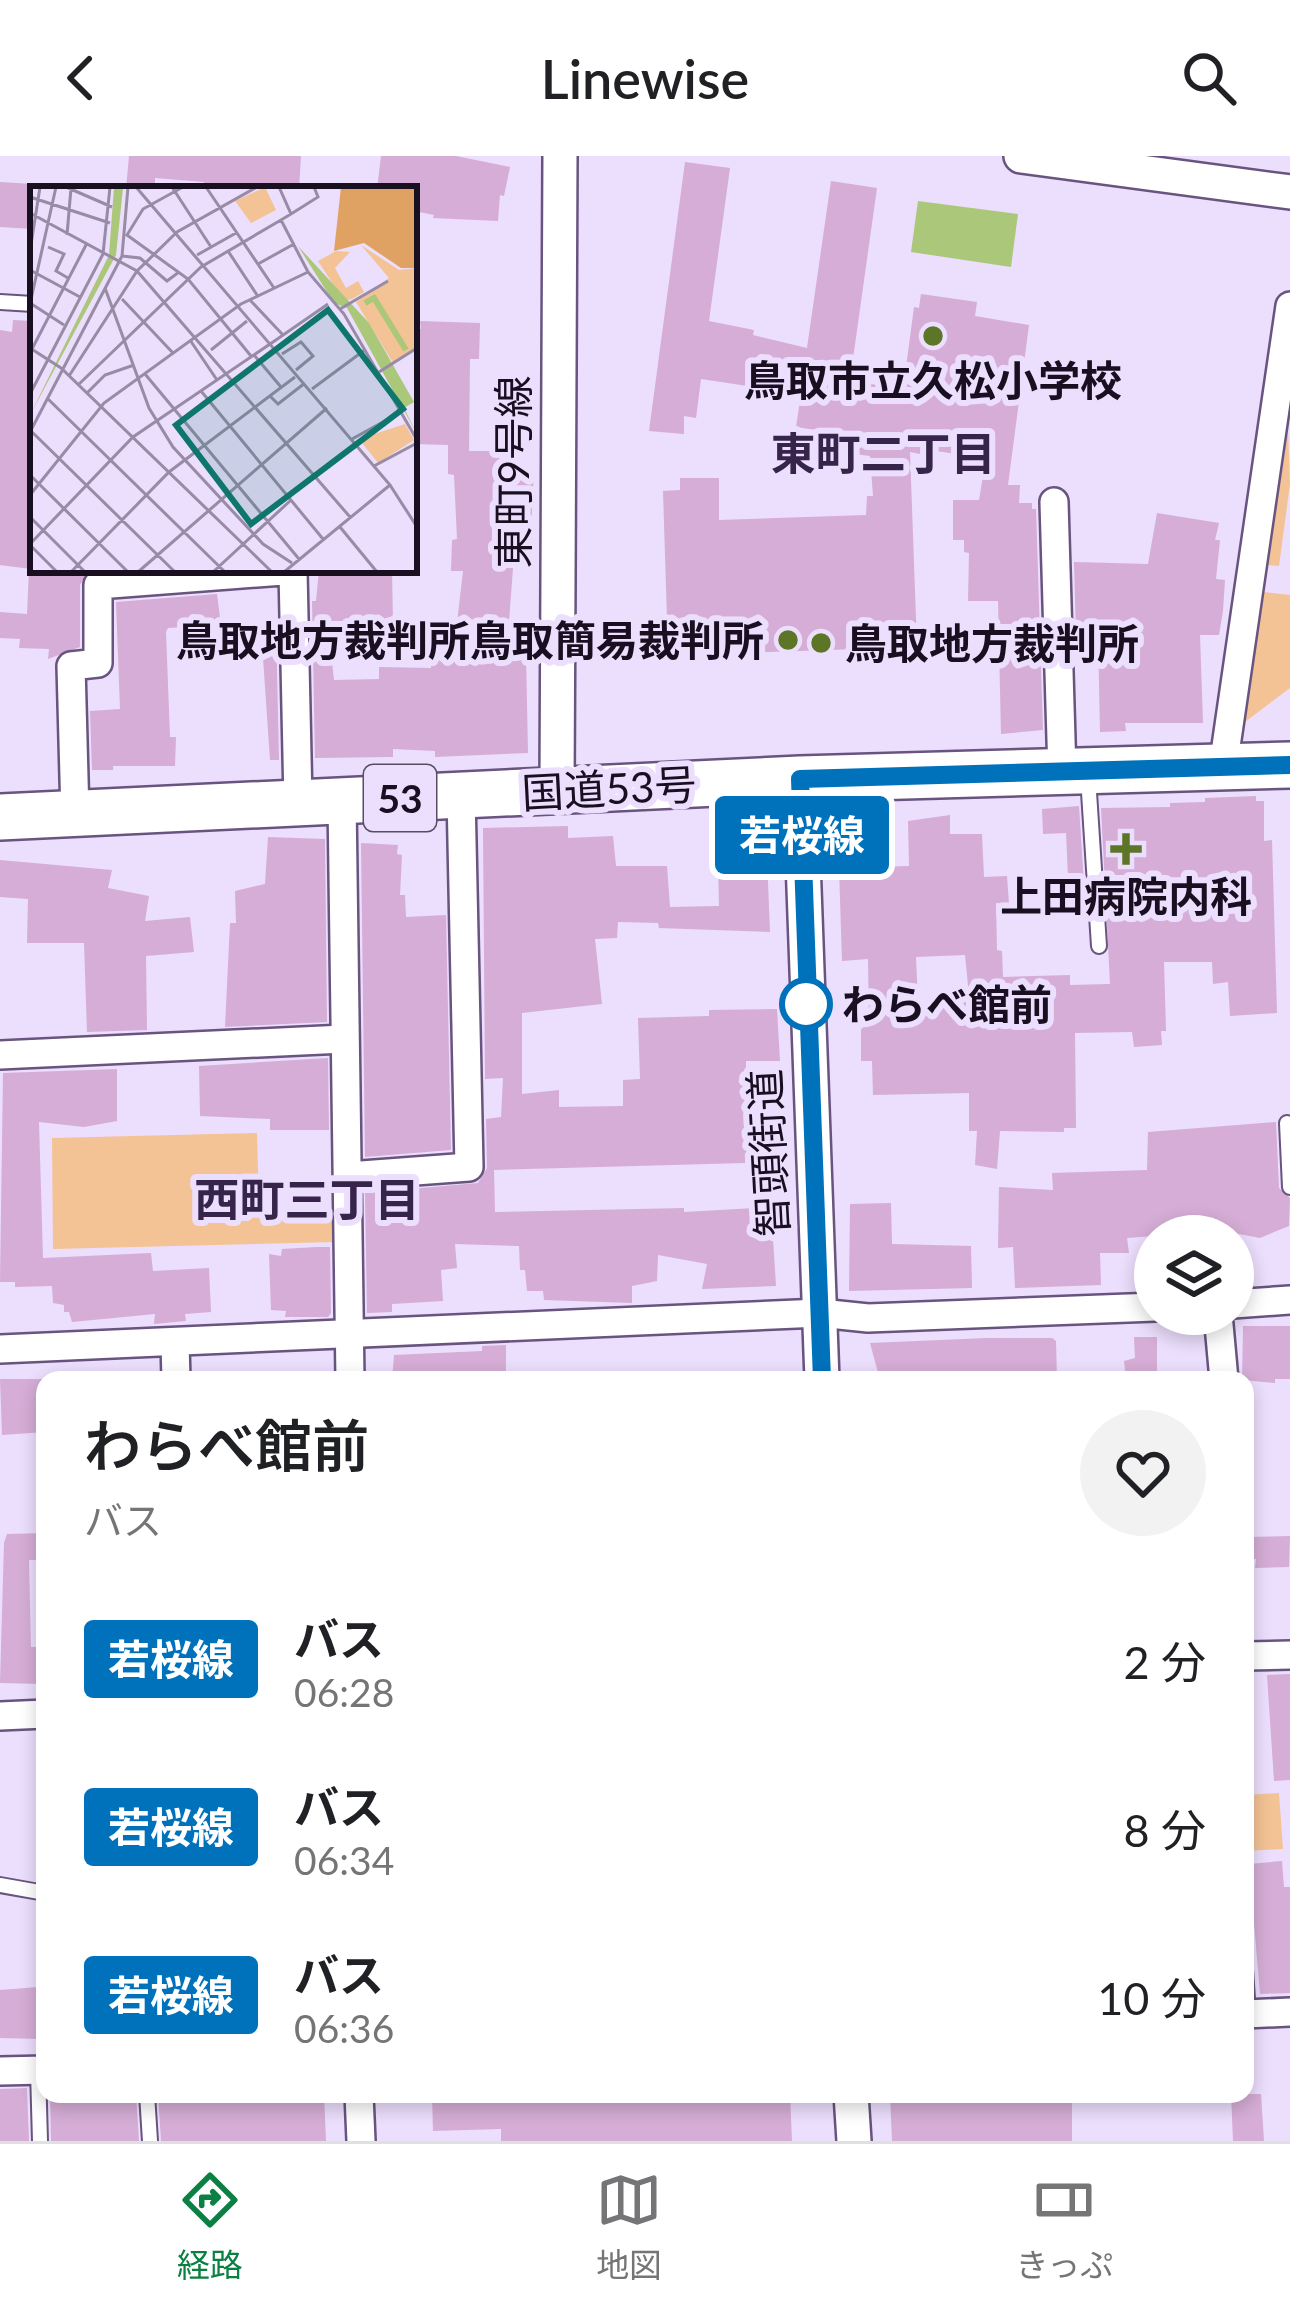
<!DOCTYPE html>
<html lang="ja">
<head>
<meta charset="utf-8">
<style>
  :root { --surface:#fff; --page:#f2f2f2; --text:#202124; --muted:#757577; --line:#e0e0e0; --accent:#0b8043 }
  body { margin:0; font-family:Lato,"Noto Sans JP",sans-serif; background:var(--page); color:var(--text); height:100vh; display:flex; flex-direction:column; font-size:45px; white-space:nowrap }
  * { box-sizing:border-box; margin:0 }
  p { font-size:39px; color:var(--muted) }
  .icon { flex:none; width:66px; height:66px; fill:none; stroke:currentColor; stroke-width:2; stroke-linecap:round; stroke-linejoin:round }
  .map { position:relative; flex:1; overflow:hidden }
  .side { position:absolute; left:36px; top:1215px; width:1218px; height:732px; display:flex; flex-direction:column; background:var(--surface); border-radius:24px; box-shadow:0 6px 18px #0003 }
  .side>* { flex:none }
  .badge { padding:0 24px; border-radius:9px; font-size:42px; line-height:78px }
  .fabs { position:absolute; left:1134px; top:1059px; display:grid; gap:24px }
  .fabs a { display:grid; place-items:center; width:120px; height:120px; border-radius:50%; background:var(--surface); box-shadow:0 6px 18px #0003; font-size:60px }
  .map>.badge { position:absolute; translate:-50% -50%; box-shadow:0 0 0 6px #fff }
  .round { display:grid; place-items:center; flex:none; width:126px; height:126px; border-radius:63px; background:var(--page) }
  .headline { display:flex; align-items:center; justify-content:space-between; height:204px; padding:0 48px }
  h1 { font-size:57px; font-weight:600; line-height:90px }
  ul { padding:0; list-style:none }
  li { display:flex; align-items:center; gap:36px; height:168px; padding:0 48px }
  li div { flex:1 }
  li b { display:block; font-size:45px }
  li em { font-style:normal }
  li .badge { min-width:132px; font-weight:700; text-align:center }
  header { display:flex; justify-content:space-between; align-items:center; height:156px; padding:0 48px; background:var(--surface); font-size:54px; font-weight:600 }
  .dock { display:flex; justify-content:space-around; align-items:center; height:168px; border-top:3px solid var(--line); background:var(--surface); font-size:33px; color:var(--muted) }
  .dock a { display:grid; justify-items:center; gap:6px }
  .dock .current { color:var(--accent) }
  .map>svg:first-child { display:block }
  .green { fill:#f3c395 }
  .water { fill:#abc779 }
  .building { fill:#d5add6; fill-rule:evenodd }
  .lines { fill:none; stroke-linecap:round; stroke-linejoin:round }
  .service-casing { stroke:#68547f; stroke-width:18 }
  .minor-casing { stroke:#68547f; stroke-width:32 }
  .tertiary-casing { stroke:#68547f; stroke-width:38 }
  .trunk-casing { stroke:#68547f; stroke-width:50 }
  .service { stroke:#fff; stroke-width:14 }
  .minor { stroke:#fff; stroke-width:27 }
  .tertiary { stroke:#fff; stroke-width:33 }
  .trunk { stroke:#fff; stroke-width:45 }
  .line-casing { stroke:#fff; stroke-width:27 }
  .line { stroke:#0072bc; stroke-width:18 }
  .poi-dot { fill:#5c7527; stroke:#ecdefd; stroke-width:4.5 }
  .stop-dot { fill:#fff; stroke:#0072bc; stroke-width:6 }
  .labels { text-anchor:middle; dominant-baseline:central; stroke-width:12; stroke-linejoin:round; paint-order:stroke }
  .shield { fill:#ecdefd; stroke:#584d63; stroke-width:3 }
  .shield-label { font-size:39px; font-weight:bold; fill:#180f21 }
  .poi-label { font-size:42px; font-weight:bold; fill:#180f21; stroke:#ecdefd }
  .street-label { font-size:42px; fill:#180f21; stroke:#ecdefd }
  .stop-label { font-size:42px; font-weight:bold; fill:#180f21; stroke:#ecdefd; text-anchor:start }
  .neighbourhood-label { font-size:45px; font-weight:bold; fill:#37244b; stroke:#ecdefd }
  .inset-river { fill:none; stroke:#abc779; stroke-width:6 }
  .inset-road { fill:none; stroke:#978ba5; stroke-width:3 }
  .view { fill:#0f766e; fill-opacity:0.15; stroke:#0f766e; stroke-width:6 }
  .inset-edge { fill:none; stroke:#180f21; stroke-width:6 }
</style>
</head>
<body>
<header><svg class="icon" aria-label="back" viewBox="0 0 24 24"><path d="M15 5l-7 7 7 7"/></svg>Linewise<svg class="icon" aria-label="search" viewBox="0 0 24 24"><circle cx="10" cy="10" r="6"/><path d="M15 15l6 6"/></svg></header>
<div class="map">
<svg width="1290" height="1985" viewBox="0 0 1290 1985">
  <rect width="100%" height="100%" fill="#ecdefd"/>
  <g class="green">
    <path d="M 1288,274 L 1290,328 L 1279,410 L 1268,409 Z"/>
    <path d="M 1264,436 L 1290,439 L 1290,532 L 1245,566 Z"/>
    <path d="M 257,977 L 259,1053 L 335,1052 L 335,1086 L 53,1093 L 52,982 Z"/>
    <path d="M 1279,1637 L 1283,1693 L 1245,1695 L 1245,1639 Z"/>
  </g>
  <path class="water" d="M 918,45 L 1018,58 L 1011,111 L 911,96 Z"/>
  <g class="building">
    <path d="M 129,0 L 301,0 L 299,33 L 203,33 L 204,26 L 155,22 L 155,33 L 126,33 Z"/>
    <path d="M 381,0 L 456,0 L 510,11 L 504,40 L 500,39 L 498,65 L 433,62 L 434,59 L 414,55 L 414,33 L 377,33 Z"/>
    <path d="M 685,6 L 730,12 L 709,165 L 754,174 L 753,179 L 807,192 L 831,25 L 877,32 L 850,224 L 903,234 L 914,151 L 919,152 L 921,138 L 977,146 L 975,160 L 1029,169 L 1008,329 L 1020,329 L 1019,347 L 1032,347 L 1032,353 L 1036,353 L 1043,574 L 1001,578 L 998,445 L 968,445 L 969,397 L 964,396 L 964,384 L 953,384 L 953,344 L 979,344 L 986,302 L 921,293 L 920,298 L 910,296 L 917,491 L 678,499 L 679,464 L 667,463 L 663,335 L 680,334 L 680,322 L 719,322 L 719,364 L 866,359 L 867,340 L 873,340 L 870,300 L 814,293 L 816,274 L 796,271 L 801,238 L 701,223 L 696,262 L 684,260 L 684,278 L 649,275 Z"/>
    <path d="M 0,26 L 33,28 L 33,73 L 0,71 Z"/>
    <path d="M 13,164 L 33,165 L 31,413 L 0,409 L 0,174 L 12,176 Z"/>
    <path d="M 420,165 L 480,167 L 479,203 L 470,203 L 469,295 L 506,295 L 506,316 L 534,315 L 530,392 L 516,392 L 517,412 L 513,412 L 509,465 L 529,464 L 530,498 L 526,498 L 528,597 L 435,601 L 435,595 L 393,593 L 393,601 L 315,602 L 312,445 L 316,445 L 319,414 L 392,414 L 393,467 L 328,469 L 334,524 L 379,523 L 379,511 L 431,512 L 430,469 L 457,467 L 463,415 L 451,415 L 452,384 L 457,383 L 454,319 L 448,318 L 448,289 L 414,288 L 414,172 L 421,173 Z"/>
    <path d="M 1157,357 L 1219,367 L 1215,384 L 1220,384 L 1216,423 L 1225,424 L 1223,455 L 1219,479 L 1200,479 L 1203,567 L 1125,567 L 1126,575 L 1100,576 L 1098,481 L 1076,481 L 1074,406 L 1148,408 Z"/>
    <path d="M 29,414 L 88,414 L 80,429 L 80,491 L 48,503 L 49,493 L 19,492 L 20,483 L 0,482 L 0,456 L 27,458 Z"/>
    <path d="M 217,438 L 221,469 L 168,472 L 166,476 L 170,581 L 176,581 L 175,610 L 113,610 L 113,614 L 92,614 L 90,555 L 120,553 L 116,446 Z"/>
    <path d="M 276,471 L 279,604 L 270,604 L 261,472 Z"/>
    <path d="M 1256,640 L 1256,645 L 1264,645 L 1264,685 L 1272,684 L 1277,857 L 1230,860 L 1228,826 L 1213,828 L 1212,806 L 1164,806 L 1166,875 L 1161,875 L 1162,889 L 1134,891 L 1132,876 L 1075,877 L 1076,972 L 1064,972 L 1064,976 L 1000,975 L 997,1013 L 975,1009 L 977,975 L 969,975 L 969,937 L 873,939 L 872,905 L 861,905 L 861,873 L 869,867 L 868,803 L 842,805 L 839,712 L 909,710 L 908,665 L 950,659 L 950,678 L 982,678 L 984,721 L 1007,720 L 1009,748 L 996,747 L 997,794 L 1002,795 L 1003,821 L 1070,819 L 1070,829 L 1110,828 L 1101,652 L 1170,651 L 1170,647 L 1205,646 L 1205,642 ZM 965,799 L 969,840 L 918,848 L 916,801 Z"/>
    <path d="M 1079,650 L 1085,744 L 1069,744 L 1066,677 L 1043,678 L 1042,653 Z"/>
    <path d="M 717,664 L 751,664 L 766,677 L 770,776 L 659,772 L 658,767 L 618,766 L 617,782 L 595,783 L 602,848 L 522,857 L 522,938 L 559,934 L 559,951 L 623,950 L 623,924 L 640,923 L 638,862 L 709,860 L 709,854 L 777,853 L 780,905 L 746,905 L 746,954 L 760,953 L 762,985 L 752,985 L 745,1007 L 494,1014 L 495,1056 L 684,1052 L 684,1056 L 771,1051 L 776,1130 L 702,1133 L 707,1108 L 658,1099 L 657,1125 L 632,1130 L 632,1147 L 544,1144 L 543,1135 L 527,1135 L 525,1114 L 520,1114 L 519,1090 L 455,1088 L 457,1112 L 441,1114 L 443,1145 L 392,1148 L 392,1156 L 367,1157 L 365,1037 L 478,1027 L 487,1012 L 486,963 L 501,961 L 503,922 L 485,923 L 483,672 L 568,670 L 568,682 L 613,680 L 616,710 L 667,710 L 670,751 L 719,750 Z"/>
    <path d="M 268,681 L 325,683 L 327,866 L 225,871 L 230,767 L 236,767 L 235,735 L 265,728 Z"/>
    <path d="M 361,687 L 398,689 L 397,698 L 402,699 L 400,739 L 405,739 L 406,761 L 446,759 L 451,994 L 365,1001 Z"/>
    <path d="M 0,704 L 112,714 L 108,732 L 149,740 L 145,765 L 190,761 L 194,796 L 146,800 L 147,874 L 87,876 L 84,787 L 27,787 L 28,743 L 0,741 Z"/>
    <path d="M 328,902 L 329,974 L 270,974 L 270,963 L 200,960 L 199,910 Z"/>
    <path d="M 117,913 L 117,965 L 84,971 L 39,966 L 43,1102 L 151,1097 L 153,1115 L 209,1112 L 211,1156 L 185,1158 L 186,1165 L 154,1168 L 155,1158 L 72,1166 L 69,1156 L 64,1156 L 64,1149 L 53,1147 L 52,1130 L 15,1131 L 15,1126 L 0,1126 L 3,917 Z"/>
    <path d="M 1276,966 L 1279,1032 L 1290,1042 L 1289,1070 L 1260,1082 L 1223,1075 L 1127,1082 L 1129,1097 L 1100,1097 L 1101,1129 L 1015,1132 L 1013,1091 L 998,1092 L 999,1031 L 1053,1034 L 1052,1017 L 1147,1014 L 1148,976 Z"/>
    <path d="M 891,1047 L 892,1088 L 971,1090 L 972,1132 L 849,1135 L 850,1048 Z"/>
    <path d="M 317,1091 L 330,1091 L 331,1157 L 328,1161 L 285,1161 L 286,1155 L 271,1154 L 269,1098 L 281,1100 L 282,1093 Z"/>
    <path d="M 1243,1170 L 1290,1170 L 1290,1223 L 1275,1223 L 1275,1227 L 1242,1224 Z"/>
    <path d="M 1134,1181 L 1157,1181 L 1157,1224 L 1126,1224 L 1124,1205 L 1135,1202 Z"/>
    <path d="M 987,1182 L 1052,1182 L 1056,1185 L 1057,1224 L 880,1224 L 870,1187 Z"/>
    <path d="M 506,1189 L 506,1224 L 392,1224 L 394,1199 L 482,1195 L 482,1190 Z"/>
    <path d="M 0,1223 L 45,1223 L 45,1276 L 2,1279 Z"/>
    <path d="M 45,1377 L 45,1404 L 29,1404 L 31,1491 L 45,1491 L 45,1523 L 42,1528 L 0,1527 L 4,1387 L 7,1378 Z"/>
    <path d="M 1290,1380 L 1289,1411 L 1255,1412 L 1256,1403 L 1248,1404 L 1247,1381 Z"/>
    <path d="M 1290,1518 L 1290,1624 L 1274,1625 L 1267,1519 Z"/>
    <path d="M 1282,1705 L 1284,1731 L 1290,1731 L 1290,1837 L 1260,1838 L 1249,1708 Z"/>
    <path d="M 38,1831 L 40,1883 L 0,1882 L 0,1834 Z"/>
    <path d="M 27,1932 L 29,1985 L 0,1985 L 0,1933 Z"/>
    <path d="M 50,1938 L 136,1938 L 139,1985 L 51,1985 Z"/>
    <path d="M 158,1938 L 324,1938 L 326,1985 L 161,1985 Z"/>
    <path d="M 432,1938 L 790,1938 L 792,1985 L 501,1985 L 501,1973 L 433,1975 Z"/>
    <path d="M 890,1938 L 1072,1938 L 1072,1985 L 892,1985 Z"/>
    <path d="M 1231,1938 L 1261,1938 L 1264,1985 L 1233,1985 Z"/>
  </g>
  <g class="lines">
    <defs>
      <g id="service">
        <path d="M 0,146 L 33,148"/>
        <path d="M 1088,621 L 1099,790"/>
        <path d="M 1287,967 L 1290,1031"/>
        <path d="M 0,1729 L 45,1737"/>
        <path d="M 1245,1813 L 1248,1858"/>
        <path d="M 38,1914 L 40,1985"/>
        <path d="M 147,1938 L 150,1985"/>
      </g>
      <g id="minor">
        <path d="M 1054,346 L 1062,617"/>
        <path d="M 1223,611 L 1290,150"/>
        <path d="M 342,645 L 350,1224"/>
        <path d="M 75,659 L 71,510 L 98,507 L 98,429 L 283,415 L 293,415 L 298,646"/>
        <path d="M 0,899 L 344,883"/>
        <path d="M 348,1020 L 469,1011 L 461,639"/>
        <path d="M 1233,1148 L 1290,1144"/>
        <path d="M 1218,1158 L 1224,1224"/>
        <path d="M 175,1187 L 176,1224"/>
        <path d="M 0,1193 L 820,1157 L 868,1162 L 1155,1151"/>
        <path d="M 1245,1500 L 1290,1499"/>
        <path d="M 0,1560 L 45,1558"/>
        <path d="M 1245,1858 L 1290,1856"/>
        <path d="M 0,1915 L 45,1914"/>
        <path d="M 359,1938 L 361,1985"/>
      </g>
      <g id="tertiary">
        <path d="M 1021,0 L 1290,36"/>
        <path d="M 800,623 L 822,1224"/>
        <path d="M 557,633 L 560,0"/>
        <path d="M 851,1938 L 854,1985"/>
      </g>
      <path id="trunk" d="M 0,661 L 800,623 L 1290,609"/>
    </defs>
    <use href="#service" class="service-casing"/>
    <use href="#minor" class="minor-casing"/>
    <use href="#tertiary" class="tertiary-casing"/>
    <use href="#trunk" class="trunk-casing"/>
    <use href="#service" class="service"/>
    <use href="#minor" class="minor"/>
    <use href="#tertiary" class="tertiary"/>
    <use href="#trunk" class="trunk"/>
  </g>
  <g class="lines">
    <defs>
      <path id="line" d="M 822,1224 L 800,623 L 1290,609"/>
    </defs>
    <use href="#line" class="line-casing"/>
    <use href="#line" class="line"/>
  </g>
  <g class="poi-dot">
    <circle cx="933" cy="180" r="12"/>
    <circle cx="788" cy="484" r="12"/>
    <circle cx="821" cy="487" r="12"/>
    <path d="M1120 675h12v12h12v12h-12v12h-12v-12h-12v-12h12z"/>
  </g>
  <circle class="stop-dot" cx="806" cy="848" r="24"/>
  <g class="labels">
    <rect class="shield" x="364" y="609" width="72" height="66" rx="9"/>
    <g class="shield-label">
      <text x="400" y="642">53</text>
    </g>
    <g class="poi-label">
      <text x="933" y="224">鳥取市立久松小学校</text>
      <text x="764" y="484" text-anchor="end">鳥取地方裁判所鳥取簡易裁判所</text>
      <text x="845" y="487" text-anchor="start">鳥取地方裁判所</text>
      <text x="1126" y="740">上田病院内科</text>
    </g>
    <g class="street-label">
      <text transform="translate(513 316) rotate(-90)">東町9号線</text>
      <text transform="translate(609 632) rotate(-3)">国道53号</text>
      <text transform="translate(768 997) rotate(-93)">智頭街道</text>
    </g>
    <g class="stop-label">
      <text x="842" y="848">わらべ館前</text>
    </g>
    <g class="neighbourhood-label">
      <text x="883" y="297">東町二丁目</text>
      <text x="307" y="1043">西町三丁目</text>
    </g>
  </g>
  <g transform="translate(30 30)">
    <rect width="387" height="387" fill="#ecdefd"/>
    <path d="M 235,1 L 246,24 L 221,37 L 205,15 ZM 331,59 L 369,84 L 387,82 L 387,160 L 363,177 L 326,116 L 359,92 ZM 306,65 L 320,66 L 305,82 L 316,102 L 328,95 L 334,106 L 322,113 L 314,115 L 288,75 ZM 375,238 L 384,254 L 348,277 L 329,253 Z" fill="#f3c395"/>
    <path d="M 311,1 L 387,1 L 387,82 L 371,82 L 334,57 L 304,65 Z" fill="#e0a263"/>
    <path d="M 84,1 L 93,2 L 86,69 L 0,229 L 79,69 ZM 268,60 L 339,137 L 384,216 L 374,222 L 387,248 L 317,122 L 304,117 Z" fill="#abc779"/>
    <path class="inset-river" d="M 335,117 L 344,112 L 376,164"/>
    <path class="inset-road" d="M 36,1 L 82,21M 106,1 L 360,299 L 254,386M 142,1 L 181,61M 153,1 L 113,23 L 97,49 L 158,93 L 221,170M 176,1 L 244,102M 249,1 L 261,28 L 251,34 L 278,86 L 314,128 L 387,254M 0,11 L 80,37M 0,27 L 107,85 L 320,331M 261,28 L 288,11 L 284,1M 37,49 L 41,2M 18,61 L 34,68 L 26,85 L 38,92M 0,65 L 10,1M 198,65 L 227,109M 167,69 L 206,47M 92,70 L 110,72 L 137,95 L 149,86M 228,78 L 264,58M 0,84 L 50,111M 75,102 L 119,222 L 143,261 L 233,358 L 262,377M 92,113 L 143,167M 219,113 L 253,149M 0,117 L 34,139M 0,118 L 26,1M 310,123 L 358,95M 160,154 L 187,194M 243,156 L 298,118M 0,162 L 31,182 L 242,386M 2,163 L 56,59M 181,164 L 217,135M 252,168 L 271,156 L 283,170 L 266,184M 224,169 L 251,201M 349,186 L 387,162M 115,188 L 269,373M 39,190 L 107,85 L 147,46 L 227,1M 48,199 L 171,81 L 251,34M 282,203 L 336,163M 171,205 L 293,353M 57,207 L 75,189 L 104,179M 0,208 L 73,68 L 80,1M 240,210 L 248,218 L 275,197M 17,212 L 195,386M 0,244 L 145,386M 0,246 L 92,70 L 98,1M 322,253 L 371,226M 344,280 L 387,257M 0,289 L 98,386M 360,299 L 387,341M 0,309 L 74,217 L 211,118 L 278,86M 0,331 L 55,386M 310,341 L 347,386M 0,358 L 103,251 L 243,156M 0,359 L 27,386M 41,386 L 139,286 L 265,191M 108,386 L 297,222M 183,386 L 261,314"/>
    <path class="view" d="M 298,124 L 373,223 L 221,338 L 146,239 Z"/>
    <rect width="387" height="387" class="inset-edge"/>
  </g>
</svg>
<div class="fabs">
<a><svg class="icon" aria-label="layers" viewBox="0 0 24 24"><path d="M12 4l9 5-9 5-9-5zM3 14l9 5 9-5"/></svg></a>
</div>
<b class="badge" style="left:802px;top:679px;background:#0072bc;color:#fff">若桜線</b>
<section class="side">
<div class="headline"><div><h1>わらべ館前</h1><p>バス</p></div><a class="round"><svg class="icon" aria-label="heart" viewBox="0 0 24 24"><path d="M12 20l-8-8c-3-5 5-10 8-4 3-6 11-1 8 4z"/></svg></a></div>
<ul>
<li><span class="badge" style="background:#0072bc;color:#fff">若桜線</span><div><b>バス</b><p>06:28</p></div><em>2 分</em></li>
<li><span class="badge" style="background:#0072bc;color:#fff">若桜線</span><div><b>バス</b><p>06:34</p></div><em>8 分</em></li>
<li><span class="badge" style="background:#0072bc;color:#fff">若桜線</span><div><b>バス</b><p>06:36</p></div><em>10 分</em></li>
</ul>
</section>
</div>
<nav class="dock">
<a class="current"><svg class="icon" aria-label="directions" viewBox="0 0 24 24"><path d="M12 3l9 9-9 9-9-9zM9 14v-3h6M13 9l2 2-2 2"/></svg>経路</a>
<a><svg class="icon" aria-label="map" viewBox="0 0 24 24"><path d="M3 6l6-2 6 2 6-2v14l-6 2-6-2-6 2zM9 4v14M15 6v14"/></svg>地図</a>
<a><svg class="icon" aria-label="tickets" viewBox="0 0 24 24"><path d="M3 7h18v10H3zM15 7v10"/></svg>きっぷ</a>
</nav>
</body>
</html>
